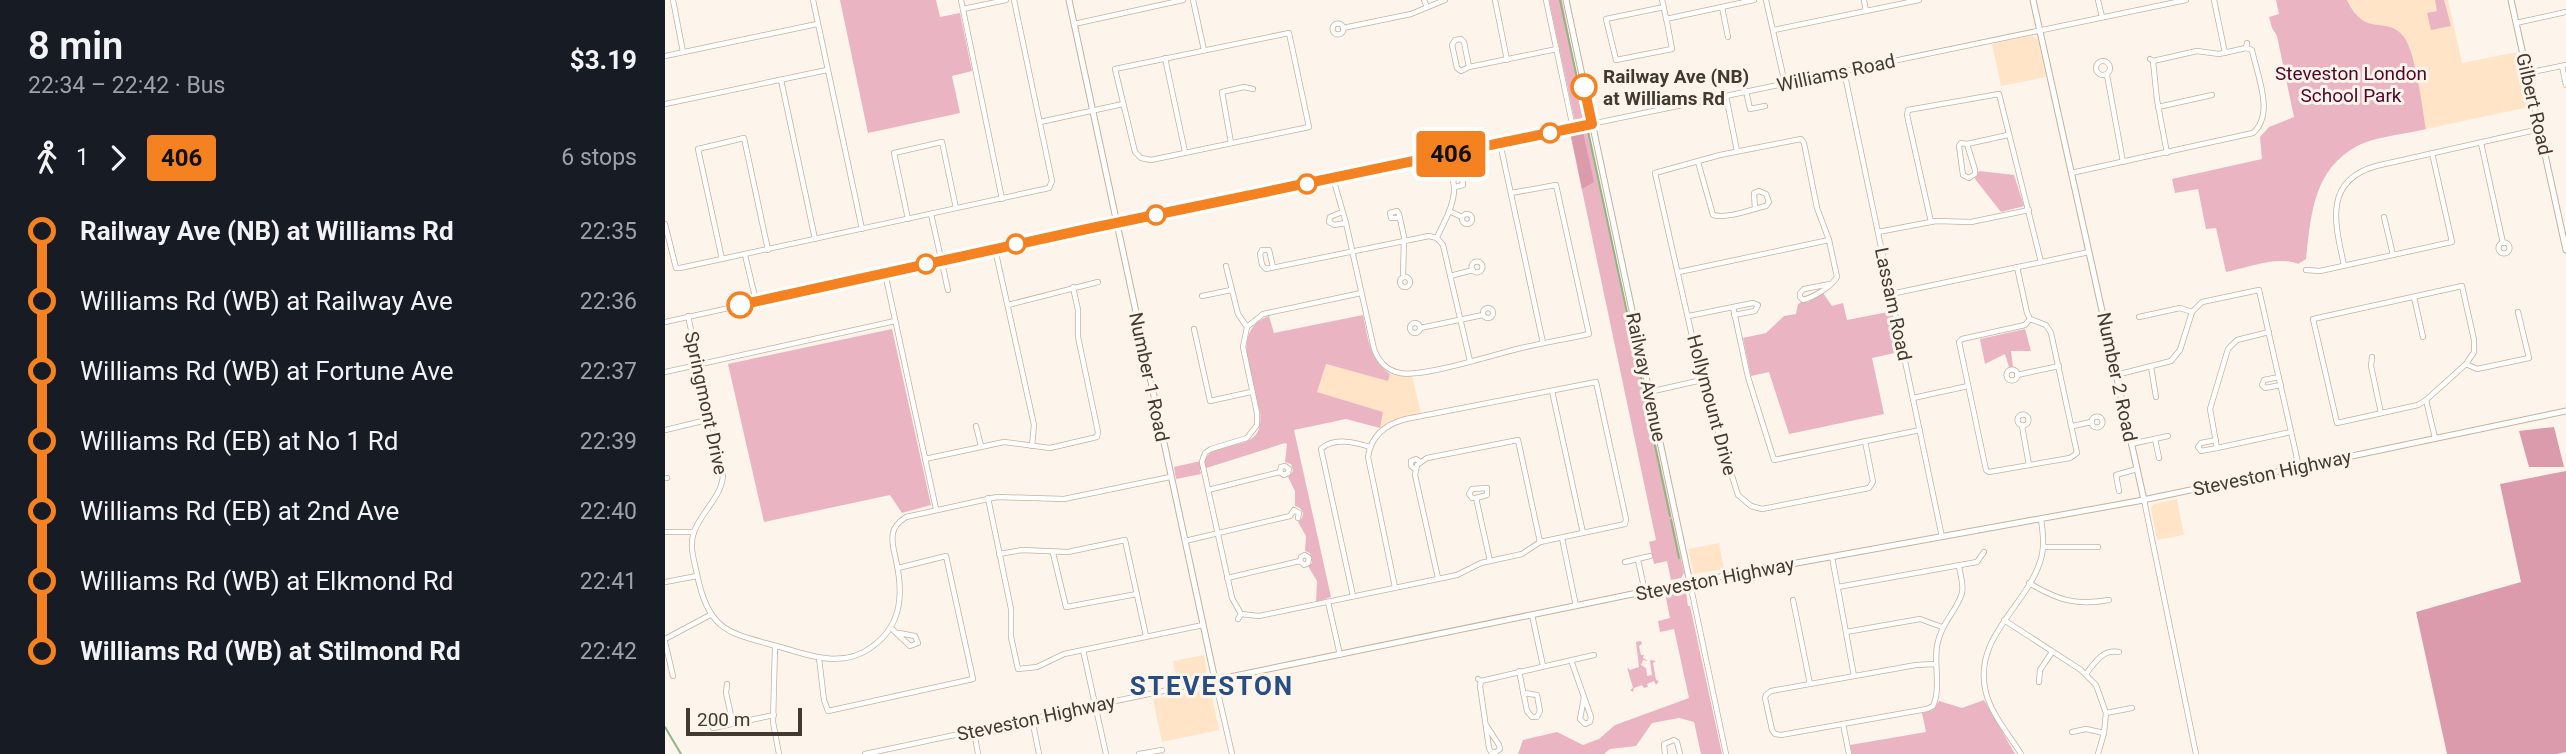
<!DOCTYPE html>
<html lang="en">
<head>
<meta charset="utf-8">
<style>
  :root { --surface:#171b24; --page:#20242c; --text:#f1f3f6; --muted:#9ea1a6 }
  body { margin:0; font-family:Roboto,sans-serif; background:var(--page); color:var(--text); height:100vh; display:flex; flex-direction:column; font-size:26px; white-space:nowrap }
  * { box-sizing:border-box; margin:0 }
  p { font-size:23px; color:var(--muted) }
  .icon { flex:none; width:38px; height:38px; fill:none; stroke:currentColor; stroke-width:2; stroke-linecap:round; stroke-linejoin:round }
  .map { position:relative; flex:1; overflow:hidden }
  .details { display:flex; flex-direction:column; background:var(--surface); width:665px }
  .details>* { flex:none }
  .badge { padding:0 14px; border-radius:5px; font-size:24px; line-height:46px }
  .scale { position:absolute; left:21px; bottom:18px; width:116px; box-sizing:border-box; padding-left:7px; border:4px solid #423a31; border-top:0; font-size:19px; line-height:24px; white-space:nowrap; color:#423a31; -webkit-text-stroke:5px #fdf5ec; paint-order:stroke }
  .map>.badge { position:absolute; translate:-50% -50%; box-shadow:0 0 0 4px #fff }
  .legs { display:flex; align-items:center; gap:10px; height:77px; padding:0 28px; font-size:23px }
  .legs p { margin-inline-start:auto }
  .overview { display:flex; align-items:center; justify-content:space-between; height:119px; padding:0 28px }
  h1 { font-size:38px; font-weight:600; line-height:52px }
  ul { padding:0 28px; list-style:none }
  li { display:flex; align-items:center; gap:24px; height:70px; font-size:26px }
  li i { display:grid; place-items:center; width:10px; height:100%; margin:0 9px; background:currentColor }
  li i::after { content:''; width:18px; height:18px; margin:-9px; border:5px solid; border-radius:50%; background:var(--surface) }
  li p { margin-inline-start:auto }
  li:first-child i { background:linear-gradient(#0000 50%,currentColor 0) }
  li:last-child i { background:linear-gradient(currentColor 50%,#0000 0) }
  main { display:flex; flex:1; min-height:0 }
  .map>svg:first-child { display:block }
  .built { fill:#ffe4c8 }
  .green { fill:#ebb4c3 }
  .forest { fill:#dc9aad }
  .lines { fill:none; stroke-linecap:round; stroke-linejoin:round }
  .stream { stroke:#8fb683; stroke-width:2 }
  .minor-casing { stroke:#c5b19c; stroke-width:6 }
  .major-casing { stroke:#c5b19c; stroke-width:7 }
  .minor { stroke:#fff; stroke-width:4.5 }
  .major { stroke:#fff; stroke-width:5 }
  .line-1-casing { stroke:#fff; stroke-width:16 }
  .line-1 { stroke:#f58220; stroke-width:10 }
  .stop-1-dot { fill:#fff; stroke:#f58220; stroke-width:3.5 }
  .labels { text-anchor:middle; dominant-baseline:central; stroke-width:6; stroke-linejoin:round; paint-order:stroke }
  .street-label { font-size:19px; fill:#423a31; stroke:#fdf5ec }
  .park-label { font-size:19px; fill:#540429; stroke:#fdf5ec }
  .stop-label { font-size:19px; font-weight:bold; fill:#423a31; stroke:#fdf5ec; text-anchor:start }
  .district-label { font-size:26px; font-weight:bold; letter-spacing:2px; fill:#264e83; stroke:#fdf5ec }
</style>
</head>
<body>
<main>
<section class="details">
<div class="overview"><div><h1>8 min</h1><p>22:34 – 22:42 · Bus</p></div><b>$3.19</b></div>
<div class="legs"><svg class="icon" aria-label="walk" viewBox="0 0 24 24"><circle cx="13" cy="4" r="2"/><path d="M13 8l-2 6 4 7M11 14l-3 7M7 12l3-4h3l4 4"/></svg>1<svg class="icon" aria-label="forward" viewBox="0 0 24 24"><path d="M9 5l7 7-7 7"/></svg><b class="badge" style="background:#f58220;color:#111">406</b><p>6 stops</p></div>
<ul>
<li><i style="color:#f58220"></i><b>Railway Ave (NB) at Williams Rd</b><p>22:35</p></li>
<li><i style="color:#f58220"></i><span>Williams Rd (WB) at Railway Ave</span><p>22:36</p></li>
<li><i style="color:#f58220"></i><span>Williams Rd (WB) at Fortune Ave</span><p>22:37</p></li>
<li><i style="color:#f58220"></i><span>Williams Rd (EB) at No 1 Rd</span><p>22:39</p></li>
<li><i style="color:#f58220"></i><span>Williams Rd (EB) at 2nd Ave</span><p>22:40</p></li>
<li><i style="color:#f58220"></i><span>Williams Rd (WB) at Elkmond Rd</span><p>22:41</p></li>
<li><i style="color:#f58220"></i><b>Williams Rd (WB) at Stilmond Rd</b><p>22:42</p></li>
</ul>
</section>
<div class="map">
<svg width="1901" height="754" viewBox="0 0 1901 754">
  <rect width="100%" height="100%" fill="#fdf5ec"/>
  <g class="built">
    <path d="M 1682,0 L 1783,0 L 1797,63 L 1852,52 L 1864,107 L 1761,129 L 1745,48 L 1740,38 L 1733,31 L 1723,27 L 1702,24 L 1694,19 Z"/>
    <path d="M 1367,35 L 1373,40 L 1381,77 L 1336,86 L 1327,44 Z"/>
    <path d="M 660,364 L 722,380 L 725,374 L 747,376 L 756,413 L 728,419 L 715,428 L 717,412 L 652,392 Z"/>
    <path d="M 1512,499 L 1519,535 L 1492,540 L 1486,508 L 1489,504 Z"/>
    <path d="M 1054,543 L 1059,569 L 1029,574 L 1023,549 Z"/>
    <path d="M 539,655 L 542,676 L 512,683 L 508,661 Z"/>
    <path d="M 543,690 L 546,692 L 554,730 L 497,742 L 488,699 Z"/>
  </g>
  <g class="green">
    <path d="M 175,0 L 271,0 L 275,17 L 295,13 L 307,71 L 287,76 L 295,113 L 203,133 Z"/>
    <path d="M 884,0 L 897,0 L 920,117 L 1019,573 L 1016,578 L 1006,580 L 1002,561 L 989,564 L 984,542 L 991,540 L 905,133 L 912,131 Z"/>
    <path d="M 1611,0 L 1682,0 C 1701,40 1722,14 1739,37 C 1751,53 1757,108 1761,129 C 1741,134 1709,137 1692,146 C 1648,170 1646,215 1641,259 L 1633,264 C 1613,255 1581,268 1561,272 L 1551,228 L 1541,229 L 1533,189 L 1510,193 L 1507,179 L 1597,159 L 1595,137 L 1604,127 L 1629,117 L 1612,36 L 1607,28 L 1604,17 L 1614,14 Z"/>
    <path d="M 1770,0 L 1779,0 L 1786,26 L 1766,30 L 1762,13 L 1772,11 Z"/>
    <path d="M 1314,171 L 1349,175 L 1359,206 L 1336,212 L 1310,179 Z"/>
    <path d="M 1158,293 L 1167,306 L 1178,303 L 1182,320 L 1228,311 L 1231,326 L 1228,327 L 1231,328 L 1235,344 L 1232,345 L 1234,352 L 1207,358 L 1219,414 L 1124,434 L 1104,372 L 1086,376 L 1078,338 L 1101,333 L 1119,316 L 1131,314 L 1133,304 L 1136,302 L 1143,302 Z"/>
    <path d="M 698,315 C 703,337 704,360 725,374 L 723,381 L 661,364 L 652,392 L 718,412 L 715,428 L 681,419 L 629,430 L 666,597 L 651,602 L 652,581 L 643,566 L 647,563 L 645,553 L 640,551 L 641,536 L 633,522 L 637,518 L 638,513 L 635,508 L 630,506 L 630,491 L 623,477 L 628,471 L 626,464 L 620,462 L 622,444 L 620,443 L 535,470 L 536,474 L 511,479 L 509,467 L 540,460 C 553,434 600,458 595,412 C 588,383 564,329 604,316 L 609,333 Z"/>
    <path d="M 227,329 L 266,505 L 237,513 L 225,495 L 99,522 L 63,364 Z"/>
    <path d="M 1360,329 L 1366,351 L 1346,351 L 1348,367 L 1344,367 L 1340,354 L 1320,364 L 1315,339 Z"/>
    <path d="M 1017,590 L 1021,593 L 1023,606 L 1025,606 L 1057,754 L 1036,754 L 1029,722 L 1014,718 L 987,723 L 971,746 L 945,749 L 939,754 L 853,754 L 858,740 L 892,732 L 918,745 L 934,739 L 950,725 L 1024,698 L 1009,629 L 995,632 L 993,621 L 1005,618 L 1000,593 Z"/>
    <path d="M 976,641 L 977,644 L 974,646 L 976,655 L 979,655 L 978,658 L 983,661 L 978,660 L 976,665 L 981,668 L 982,676 L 987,675 L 985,660 L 991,661 L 988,663 L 991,680 L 994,681 L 991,685 L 989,681 L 982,684 L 983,687 L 979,688 L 977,685 L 969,688 L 968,692 L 965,690 L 968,688 L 962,667 L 965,670 L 974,667 L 971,642 Z"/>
    <path d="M 1319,700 L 1350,754 L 1187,754 L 1185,745 L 1261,732 L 1257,713 L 1268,710 L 1274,701 L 1297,708 Z"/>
  </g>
  <g class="forest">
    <path d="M 918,132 L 929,182 L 917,189 L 906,135 Z"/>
    <path d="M 1889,427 L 1899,467 L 1864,467 L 1854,431 Z"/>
    <path d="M 1901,471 L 1901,752 L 1891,754 L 1782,754 L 1751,612 L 1856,582 L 1835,484 Z"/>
  </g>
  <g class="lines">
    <g class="stream">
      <path d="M 895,0 L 921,119"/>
      <path d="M 923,131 L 975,373"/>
      <path d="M 976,377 L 980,395"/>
      <path d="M 980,399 L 1005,516"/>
      <path d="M 1006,520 L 1014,558"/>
      <path d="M 0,727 L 16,754"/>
    </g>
    <defs>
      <g id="minor">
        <path d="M 8,0 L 18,52"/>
        <path d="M 148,0 L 197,229"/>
        <path d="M 296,0 L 337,199"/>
        <path d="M 528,0 L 539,50"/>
        <path d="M 759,0 L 762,7"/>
        <path d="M 830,0 L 842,60"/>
        <path d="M 881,0 L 908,128"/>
        <path d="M 997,0 C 999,7 1000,15 1002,22 L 1007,49 L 951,60 L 941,19 L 999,7"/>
        <path d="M 1101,0 L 1120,84"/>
        <path d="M 1199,0 L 1201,11"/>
        <path d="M 1433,0 L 1437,17"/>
        <path d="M 1549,0 L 1560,53"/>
        <path d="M 1057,7 L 1063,37"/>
        <path d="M 298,9 L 341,0"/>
        <path d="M 1001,19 L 1089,0"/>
        <path d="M 1851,23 L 1901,12"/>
        <circle cx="673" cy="29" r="5.5"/>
        <path d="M 409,24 L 518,0"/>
        <path d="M 678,28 L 746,14 L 780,0"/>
        <path d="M 1109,30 L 1254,0"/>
        <path d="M 624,33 L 644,127 L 486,160 L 476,158 L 470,152 L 450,69 Z"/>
        <path d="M 0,56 L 152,24"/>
        <path d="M 500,58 L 520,152"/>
        <path d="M 1485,59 L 1488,61 L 1492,100 L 1502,153"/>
        <circle cx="1438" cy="68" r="7"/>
        <path d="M 1488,61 L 1532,51 L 1554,54 L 1581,48 L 1582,43"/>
        <path d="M 1897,66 L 1901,85"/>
        <path d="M 804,67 L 799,42 L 796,39 L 790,40 L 787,45 L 792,68 L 796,71 L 804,67 L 892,49"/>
        <path d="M 1179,71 L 1277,537"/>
        <path d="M 1862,73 L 1901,65"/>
        <path d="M 1442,75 L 1458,162"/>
        <path d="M 116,80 L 150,239"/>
        <path d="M 1081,91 L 1085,109 L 1100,106"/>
        <path d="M 1061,96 L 1072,151"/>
        <path d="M 0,104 L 162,70"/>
        <path d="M 1493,107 L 1547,95"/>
        <path d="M 375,122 L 458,104"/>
        <path d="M 566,143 L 557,92 L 579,87 L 588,89"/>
        <path d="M 835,143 L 878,343"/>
        <path d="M 1816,143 L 1838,243"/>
        <path d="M 1302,144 L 1310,170 L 1310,174 L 1304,178 L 1298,175 L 1294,146 L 1296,143 L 1302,144 L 1343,135"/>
        <path d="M 1033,162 L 1048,215 C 1064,219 1086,209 1101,206 L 1104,202 L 1101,194 L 1094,191 L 1089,193 L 1090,209"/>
        <path d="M 1406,173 L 1588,133 C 1610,114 1592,75 1587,50 L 1581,48"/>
        <path d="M 668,178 L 681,223 L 709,349 C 714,362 721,370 735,373 C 757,378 831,354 856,348 C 878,343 901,339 924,334 L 891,185 L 846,193"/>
        <path d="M 784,211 L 797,217"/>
        <path d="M 677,212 L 665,217 L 664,222 L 669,225 L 681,223"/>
        <circle cx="802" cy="219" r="5"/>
        <path d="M 266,214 L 283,290"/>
        <path d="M 1719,217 L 1728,255"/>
        <path d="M 735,218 L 726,218 L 725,213 L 732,211 L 734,214 L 739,237 L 738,277"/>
        <path d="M 243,219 L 229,153 L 277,142 L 291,208"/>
        <path d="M 1266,222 L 1242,115 L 1243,110 L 1334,94 L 1376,262"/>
        <path d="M 0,224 L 11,268 L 15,268 L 384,188 L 387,181 L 349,0"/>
        <path d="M 1213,232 L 1271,221 L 1306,222 L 1364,210"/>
        <path d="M 772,237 C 780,221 793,198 788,181 L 792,177 L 797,178 L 798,185 L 790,187"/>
        <circle cx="1839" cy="248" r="5.5"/>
        <path d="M 330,249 L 369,425 L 367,446"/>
        <path d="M 80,255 L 91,301"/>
        <path d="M 57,259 L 33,149 L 79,138 L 103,250"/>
        <circle cx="812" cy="267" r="5.5"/>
        <path d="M 1679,265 C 1670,224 1658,181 1711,166 L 1875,129"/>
        <path d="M 561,266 L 573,314 L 582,327"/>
        <path d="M 608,267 L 604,250 L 597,250 L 595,254 L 597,265 L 601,269 L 764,236 L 772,238 L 778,245 L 805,361"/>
        <path d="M 1352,267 L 1362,313 L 1365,319"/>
        <path d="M 1641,270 L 1655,271 L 1787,242 L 1767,153"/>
        <path d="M 1014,272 L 1164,240"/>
        <path d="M 220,273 L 271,509"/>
        <path d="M 785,276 L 808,270"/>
        <circle cx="740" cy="282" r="5"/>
        <path d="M 1165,284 L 1139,289 L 1135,293 L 1135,297 L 1138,300 C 1149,297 1166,287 1172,277 L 1164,240 L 1152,208 L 1139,143 L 1136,139 L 1055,155 L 990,173 L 1037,380 L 1073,495 L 1086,506 L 1097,509 L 1204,488 L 1208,482 L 1200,441"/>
        <path d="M 1797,286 L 1809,340 L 1809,352 L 1801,364 L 1761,400 L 1753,405 L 1672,423 L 1648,319 Z"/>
        <path d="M 1226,294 L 1424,252"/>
        <path d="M 537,296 L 566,290"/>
        <path d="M 1749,297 L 1758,337"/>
        <path d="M 343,305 L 433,282"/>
        <path d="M 1068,307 L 1088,303 L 1093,305 L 1090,311 L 1069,315"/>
        <circle cx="823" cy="313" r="5"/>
        <path d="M 23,316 L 58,476 C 56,498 36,512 29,532 C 24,546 29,560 32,574 C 44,636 68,633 122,649 C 151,658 181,667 208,646 C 238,624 238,592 231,560 C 229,551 226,542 228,533 C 229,526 235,521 241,517 L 332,497 L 399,499 L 505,477"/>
        <path d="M 1024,316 L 1068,307 L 1083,377 L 1109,460 L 1255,430"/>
        <path d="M 1474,317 L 1515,308 L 1527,312"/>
        <path d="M 1365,319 L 1381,325 L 1386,333 L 1412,453 L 1405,458 L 1324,472 L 1321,470 L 1294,342 L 1297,339 L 1360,325 Z"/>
        <path d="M 0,322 L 427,228 L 1521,0"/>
        <circle cx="750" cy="328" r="5"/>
        <path d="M 755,328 L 818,315"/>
        <path d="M 529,329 L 545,401 L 586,392"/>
        <path d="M 1604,332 L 1572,340 L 1563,349 L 1545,409 L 1552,448 L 1626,432"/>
        <path d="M 1707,357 L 1706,366 L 1716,413"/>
        <path d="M 1801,364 L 1812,369 L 1864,358 L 1853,312"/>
        <path d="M 1486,367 L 1491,397"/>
        <circle cx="1347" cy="375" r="5.5"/>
        <path d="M 0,372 L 230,321"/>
        <path d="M 1352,375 L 1394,366"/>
        <path d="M 1451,375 L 1506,361 L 1515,350 L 1527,312 L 1537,302 L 1594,290 L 1634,467"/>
        <path d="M 1614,377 L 1599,380 L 1597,385 L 1600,388 L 1616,385"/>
        <path d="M 887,391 L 918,533"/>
        <path d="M 984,392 L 1037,380"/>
        <path d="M 1248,398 L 1303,386"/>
        <path d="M 1761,400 L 1770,438"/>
        <circle cx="1358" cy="420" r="5.5"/>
        <circle cx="1432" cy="422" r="5.5"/>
        <path d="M 311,426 L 316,446"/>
        <path d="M 1357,426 L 1364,465"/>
        <path d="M 1408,426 L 1426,422"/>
        <path d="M 0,430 L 46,419"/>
        <path d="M 1490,439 L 1494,458"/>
        <path d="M 1551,440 L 1536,443 L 1533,447 L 1536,451 L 1552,448"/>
        <path d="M 1466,444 L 1503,436"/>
        <path d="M 260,459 L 339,442 L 385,448 L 432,437 L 433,432 L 413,337 L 413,310 L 408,287"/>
        <path d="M 750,469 L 746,466 L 746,461 L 751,459 L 755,462"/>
        <path d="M 615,472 L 616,467 L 620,466 L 624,469 L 623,473"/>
        <path d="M 0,478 L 2,478"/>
        <path d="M 543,490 L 615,472 L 619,475 L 623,473"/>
        <path d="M 1454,491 L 1451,475 L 1472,469"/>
        <path d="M 323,498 L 346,609 L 346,637 L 353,669 L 372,667 L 399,654 L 538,625"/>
        <path d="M 811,498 L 822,495 L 822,488 L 807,489 L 804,494 L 807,498 L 811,498 L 825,561"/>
        <path d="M 1479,500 L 1531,754"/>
        <path d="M 0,532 L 29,532"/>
        <path d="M 897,538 L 911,606"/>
        <path d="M 520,541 L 625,516 L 629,510 L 634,513 L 633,518"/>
        <path d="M 1378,547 L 1433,547"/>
        <path d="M 388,553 L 401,607 L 472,594"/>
        <path d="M 334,554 L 357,550 L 403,552 L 460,540 L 481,636"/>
        <path d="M 1167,557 L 1189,676"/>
        <path d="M 973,560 L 980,592"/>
        <path d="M 635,561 L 636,557 L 640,555 L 644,558 L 643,563"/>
        <path d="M 960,562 L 985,556"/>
        <path d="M 562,578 L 635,561 L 639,565 L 643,563"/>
        <path d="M 773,578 L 750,475 L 752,465 L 762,458 L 853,440 L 875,542"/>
        <path d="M 0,582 L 32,576"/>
        <path d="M 1025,583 L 1061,754"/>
        <path d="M 1364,583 C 1393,600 1410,606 1444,600"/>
        <path d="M 1173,587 L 1312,562 L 1319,552"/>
        <path d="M 688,596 L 656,449 C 669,437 689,442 705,447"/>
        <path d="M 1128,600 L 1145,684"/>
        <path d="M 663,602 L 675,655"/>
        <path d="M 576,614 L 594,616 L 792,575 L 816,563 L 857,554 L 875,542 L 960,524 L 961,519 L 931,382 L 741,419 C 721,424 706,436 703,457 L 730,587"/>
        <path d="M 867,615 L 878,666"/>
        <path d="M 573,619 L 576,614 L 567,598 L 537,462 L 540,453 L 546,449 L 582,438 L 592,425 L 592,413 L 578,347 L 582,327 L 598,314 L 696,293"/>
        <path d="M 1339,620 L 1416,670 L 1431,685 L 1441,713 L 1439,733 L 1433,754"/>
        <path d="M 226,628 L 245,646 L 253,643 L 250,636 L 234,633"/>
        <path d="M 1181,632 L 1255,619 L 1277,627"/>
        <path d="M 0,639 L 45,615"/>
        <path d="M 0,642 L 8,676"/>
        <path d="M 110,646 L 108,722 L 114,754"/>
        <path d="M 418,650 L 441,754"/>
        <path d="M 154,658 L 159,700 L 163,711 L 308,679 L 281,556 L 233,568"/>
        <path d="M 906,660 L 926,717 L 925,722 L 920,724 L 915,719 L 919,697"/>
        <path d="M 1270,664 L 1251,665 L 1106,691 L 1101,695 L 1100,698 L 1107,730 L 1110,734 L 1116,735 L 1262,709 L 1268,706 C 1276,689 1269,665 1272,646 C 1276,622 1292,611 1297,593 C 1299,585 1295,574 1294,566"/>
        <path d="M 854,671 L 862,711 L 867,717 L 872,717 L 875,711 L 872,695 L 858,693"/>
        <path d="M 1421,674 C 1430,662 1438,649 1454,652"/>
        <path d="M 813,679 L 816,681 L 929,655"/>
        <path d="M 816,681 L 815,686 L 824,748 L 826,752 L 831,752 L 835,749 L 834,745 L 821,725"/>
        <path d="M 1374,682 L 1375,670 L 1387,652"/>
        <path d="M 62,684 L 61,693 L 68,724"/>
        <path d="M 1441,713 L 1467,708"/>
        <path d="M 367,719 L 374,754"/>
        <path d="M 1178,724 L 1184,754"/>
        <path d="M 48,728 L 109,715"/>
        <path d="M 309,731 L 313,754"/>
        <path d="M 1407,732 L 1421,729 L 1439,733"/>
        <path d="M 200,754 L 550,680 L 567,754"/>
        <path d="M 474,754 L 497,750"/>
        <path d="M 1000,754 L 999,744 L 1009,740 L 1012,742 L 1015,754"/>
        <path d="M 1356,754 C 1344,735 1327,715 1321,693 C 1307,638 1360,608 1375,562 C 1380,548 1378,533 1376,519"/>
      </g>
      <g id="major">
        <path d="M 404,0 L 550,680 L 1016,584 L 1473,501 L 1901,411"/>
        <path d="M 901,0 L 1025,583"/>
        <path d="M 1368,0 L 1479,500"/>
        <path d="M 1846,0 L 1901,250"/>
      </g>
    </defs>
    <use href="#minor" class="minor-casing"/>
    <use href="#major" class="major-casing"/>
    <use href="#minor" class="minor"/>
    <use href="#major" class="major"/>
  </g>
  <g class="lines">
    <defs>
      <path id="line-1" d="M 75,305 L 422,229 L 927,124 L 919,87"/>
    </defs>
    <use href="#line-1" class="line-1-casing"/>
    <use href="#line-1" class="line-1"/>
  </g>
  <g class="stop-1-dot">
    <circle cx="919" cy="87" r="12"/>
    <circle cx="885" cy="133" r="9"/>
    <circle cx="642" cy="184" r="9"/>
    <circle cx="491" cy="215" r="9"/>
    <circle cx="351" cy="244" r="9"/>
    <circle cx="261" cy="264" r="9"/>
    <circle cx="75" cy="305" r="12"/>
  </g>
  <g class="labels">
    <g class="street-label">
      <text transform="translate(1171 73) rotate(-12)">Williams Road</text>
      <text transform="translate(1869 104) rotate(77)">Gilbert Road</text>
      <text transform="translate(1228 304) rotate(78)">Lassam Road</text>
      <text transform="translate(484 377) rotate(78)">Number 1 Road</text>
      <text transform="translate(981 377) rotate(78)">Railway Avenue</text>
      <text transform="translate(1452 377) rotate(78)">Number 2 Road</text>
      <text transform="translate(41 403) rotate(78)">Springmont Drive</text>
      <text transform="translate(1047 405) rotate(75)">Hollymount Drive</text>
      <text transform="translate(1607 473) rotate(-12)">Steveston Highway</text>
      <text transform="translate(1050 579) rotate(-11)">Steveston Highway</text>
      <text transform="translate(371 718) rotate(-12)">Steveston Highway</text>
    </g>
    <g class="park-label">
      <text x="1686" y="73">Steveston London<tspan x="1686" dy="22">School Park</tspan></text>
    </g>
    <g class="stop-label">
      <text x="938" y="76">Railway Ave (NB)<tspan x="938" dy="22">at Williams Rd</tspan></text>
    </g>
    <g class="district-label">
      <text x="547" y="686">STEVESTON</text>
    </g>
  </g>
</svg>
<div class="scale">200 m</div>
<b class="badge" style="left:786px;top:154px;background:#f58220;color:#111">406</b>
</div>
</main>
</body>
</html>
